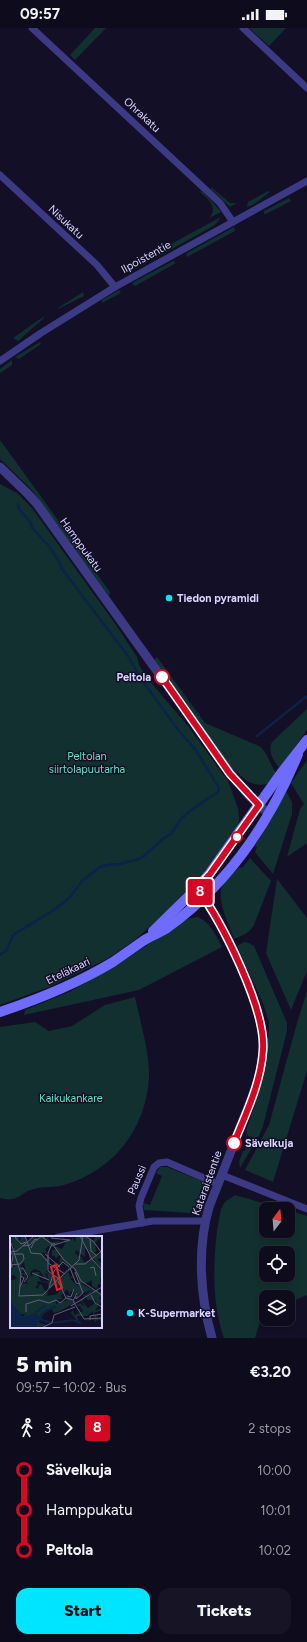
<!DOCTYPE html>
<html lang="en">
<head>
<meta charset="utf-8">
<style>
  :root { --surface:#0e0b1c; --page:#171425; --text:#f1f3f6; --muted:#9b9ba3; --line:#2e2b3b; --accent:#00e5ff }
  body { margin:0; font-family:Figtree,sans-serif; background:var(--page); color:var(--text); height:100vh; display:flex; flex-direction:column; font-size:15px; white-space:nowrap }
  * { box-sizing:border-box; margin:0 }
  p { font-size:13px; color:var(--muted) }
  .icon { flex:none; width:22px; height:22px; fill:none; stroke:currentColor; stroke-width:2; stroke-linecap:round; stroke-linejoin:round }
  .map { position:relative; height:1310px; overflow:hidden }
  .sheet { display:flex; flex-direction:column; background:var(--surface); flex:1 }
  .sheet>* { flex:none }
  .badge { padding:0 8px; border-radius:3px; font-size:14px; line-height:26px }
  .needle { width:26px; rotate:16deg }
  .fabs { position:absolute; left:259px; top:1174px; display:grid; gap:8px }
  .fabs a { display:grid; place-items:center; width:36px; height:36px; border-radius:8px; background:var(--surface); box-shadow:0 2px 6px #0003,0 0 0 1px var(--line); font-size:20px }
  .map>.badge { position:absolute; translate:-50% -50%; box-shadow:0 0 0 2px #fff }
  .legs { display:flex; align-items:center; gap:6px; height:44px; padding:0 16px; font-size:13px }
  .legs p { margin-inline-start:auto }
  .headline { display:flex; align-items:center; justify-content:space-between; height:68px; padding:0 16px }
  h1 { font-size:22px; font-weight:800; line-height:30px }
  .action { display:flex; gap:8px; margin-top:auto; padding:8px 16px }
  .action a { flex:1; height:46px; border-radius:12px; background:var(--accent); color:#111; font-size:16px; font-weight:800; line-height:46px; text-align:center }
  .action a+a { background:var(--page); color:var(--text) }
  ul { padding:0 16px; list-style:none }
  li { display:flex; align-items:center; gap:14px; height:40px; font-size:15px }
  li i { display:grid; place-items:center; width:6px; height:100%; margin:0 5px; background:currentColor }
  li i::after { content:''; width:10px; height:10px; margin:-5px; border:3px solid; border-radius:50%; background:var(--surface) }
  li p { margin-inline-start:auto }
  li:first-child i { background:linear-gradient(#0000 50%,currentColor 0) }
  li:last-child i { background:linear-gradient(currentColor 50%,#0000 0) }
  .status { display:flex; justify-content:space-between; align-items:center; height:28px; padding:0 20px; background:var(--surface); direction:ltr }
  .status svg { height:11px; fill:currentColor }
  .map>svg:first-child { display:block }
  .green { fill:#12302f; fill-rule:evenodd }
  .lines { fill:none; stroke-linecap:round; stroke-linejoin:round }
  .stream { stroke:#0c2248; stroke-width:2.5 }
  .minor { stroke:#3d3a85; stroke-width:7 }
  .tertiary { stroke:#3d3a85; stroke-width:9 }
  .secondary { stroke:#6f6bff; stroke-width:10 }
  .line-1-casing { stroke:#fff; stroke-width:9 }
  .line-1 { stroke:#d20824; stroke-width:6 }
  .poi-dot { fill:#00e5ff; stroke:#130f26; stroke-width:1.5 }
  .stop-1-dot { fill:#fff; stroke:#d20824; stroke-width:2 }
  .labels { text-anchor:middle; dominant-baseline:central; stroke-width:3; stroke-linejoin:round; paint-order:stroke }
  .street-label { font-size:11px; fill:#d9d4ff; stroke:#130f26 }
  .poi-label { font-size:11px; font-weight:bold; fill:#d9d4ff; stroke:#130f26; text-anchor:start }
  .stop-label { font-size:11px; font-weight:bold; fill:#d9d4ff; stroke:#130f26; text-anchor:end }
  .park-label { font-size:11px; fill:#5fe0c0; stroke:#130f26 }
  .inset-river { fill:none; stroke:#0c2248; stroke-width:2 }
  .inset-road { fill:none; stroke:#625e7d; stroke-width:1 }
  .view { fill:#d62828; fill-opacity:0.15; stroke:#d62828; stroke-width:2 }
  .inset-edge { fill:none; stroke:#d9d4ff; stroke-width:2 }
</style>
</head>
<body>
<div class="status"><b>09:57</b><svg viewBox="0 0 49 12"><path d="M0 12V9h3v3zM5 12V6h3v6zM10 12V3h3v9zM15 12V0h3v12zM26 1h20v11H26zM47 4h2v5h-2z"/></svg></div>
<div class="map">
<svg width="307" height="1310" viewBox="0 0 307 1310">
  <rect width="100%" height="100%" fill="#130f26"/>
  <g class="green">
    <path d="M 95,0 L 106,0 L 75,32 L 70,27 Z"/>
    <path d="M 249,0 L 286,0 L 269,18 Z"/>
    <path d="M 211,159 L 230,175 L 237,175 L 230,179 L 211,161 Z"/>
    <path d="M 202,163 L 215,177 L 221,184 L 209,190 C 219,180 208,171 200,164 Z"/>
    <path d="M 268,163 L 270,164 C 263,169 255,177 247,179 L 248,174 Z"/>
    <path d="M 289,170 L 291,173 L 266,186 L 264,186 L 264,183 Z"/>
    <path d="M 221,189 L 215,197 L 161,227 L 158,223 Z"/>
    <path d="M 234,199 L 235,203 L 187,229 L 186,228 L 187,225 Z"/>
    <path d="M 152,226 L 154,230 L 126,245 L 126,242 L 128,239 Z"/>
    <path d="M 173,233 L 176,235 L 135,258 L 132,255 Z"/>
    <path d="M 119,262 L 121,265 L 102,275 L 102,272 Z"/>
    <path d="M 83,264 L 84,268 L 58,281 L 58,280 Z"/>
    <path d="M 43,289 L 44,290 L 18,313 L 13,310 Z"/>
    <path d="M 40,314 L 41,316 L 19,331 L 15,329 Z"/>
    <path d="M 12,332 L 12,337 L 0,345 L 0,341 Z"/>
    <path d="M 0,412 L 110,564 L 109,568 L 31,461 L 0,431 Z"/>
    <path d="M 0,456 L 17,465 L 32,480 L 116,597 L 137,629 L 139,637 L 147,650 L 188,698 L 228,753 L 238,780 L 239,791 L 238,800 L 216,831 L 168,882 L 136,911 L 107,931 L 76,946 L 49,959 L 0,977 Z"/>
    <path d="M 157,629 L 205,695 L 259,718 C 267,723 271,738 277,747 L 270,755 C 262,758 253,757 246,752 C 231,742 215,717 204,703 C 187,679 171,655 154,632 Z"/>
    <path d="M 307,681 L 307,702 L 280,741 C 274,733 267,724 272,714 Z"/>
    <path d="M 307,732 L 307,815 L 287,829 L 300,781 L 304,776 L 291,755 Z"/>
    <path d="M 286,763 L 292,774 L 292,786 L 273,846 L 255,824 L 257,819 L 255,818 Z"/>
    <path d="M 250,830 L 271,853 L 254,897 C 249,905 242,908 234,911 C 229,896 214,868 224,854 C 228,848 235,844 240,839 L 242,840 Z"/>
    <path d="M 277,851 L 307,890 L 307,943 L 291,982 L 266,925 Z"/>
    <path d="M 198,889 C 211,895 215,906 222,919 L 139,962 L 24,987 L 25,982 L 69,964 L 119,936 L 186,891 Z"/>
    <path d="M 244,914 L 249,915 L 254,918 L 287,995 L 287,1003 L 263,1098 L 259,1108 L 255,1110 L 248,1108 L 246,1103 L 263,1052 L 267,1030 L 269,995 L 264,978 L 237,918 Z"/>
    <path d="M 307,963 L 307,1043 L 273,1154 L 245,1142 L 269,1097 L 297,995 Z"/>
    <path d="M 135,969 C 140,993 150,1025 149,1050 C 146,1101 113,1143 64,1157 C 54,1160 44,1158 34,1161 C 26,1162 20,1170 12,1171 C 9,1172 4,1171 0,1170 L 0,999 L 35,994 L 49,1003 L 72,998 L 105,977 Z"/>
    <path d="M 246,1114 L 255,1114 L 240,1140 L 239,1134 L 243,1123 L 245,1123 Z"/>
    <path d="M 160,1139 L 167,1139 L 204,1154 L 194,1183 L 190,1185 L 144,1182 L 143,1175 L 150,1177 L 162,1148 L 156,1145 Z"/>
    <path d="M 235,1167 L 284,1181 L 266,1181 L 266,1203 L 288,1203 L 288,1182 L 307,1188 L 307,1267 L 288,1275 L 288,1269 L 266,1269 L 266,1285 L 262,1287 L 255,1310 L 224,1310 C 212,1276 213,1238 217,1203 C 219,1195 219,1184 223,1177 C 226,1172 231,1170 235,1167 ZM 266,1225 L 288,1225 L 288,1247 L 266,1247 Z"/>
  </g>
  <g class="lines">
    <g class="stream">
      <path d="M 257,708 L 307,668"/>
      <path d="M 0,927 L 7,922 L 13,907 L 57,880 L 70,869 L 82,853 L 100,839 L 107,837 L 120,836 L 139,831 L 144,828 L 164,810 L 171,806 L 181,791 L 191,782 L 218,764 L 219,760 L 195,721 L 179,703 L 141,651 L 128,628 L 62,541 L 60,535 L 48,517 L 32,500 L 31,495 L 19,481 L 18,476"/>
    </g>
    <g class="minor">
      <path d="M 32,0 L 220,175 L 233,194"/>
      <path d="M 243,0 L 307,60"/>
      <path d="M 0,147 L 97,237 L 115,259"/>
      <path d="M 0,333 L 41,305 L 115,259 L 307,153"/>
      <path d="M 222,1147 L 307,1181"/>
      <path d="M 142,1195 L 139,1178 L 141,1170 L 154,1139 L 159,1135 L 167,1134 L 218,1156"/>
      <path d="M 58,1209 L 153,1193 L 205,1193"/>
    </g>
    <g class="tertiary">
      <path d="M 0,439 L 27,465 L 37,476 L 231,746 L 249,768 L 268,785"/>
      <path d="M 199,863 C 223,896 266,981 263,1022 C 262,1048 251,1072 241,1097 C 231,1124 220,1151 209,1179 C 197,1221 200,1268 212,1310"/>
    </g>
    <g class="secondary">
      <path d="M 153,903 L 197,860 L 210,845 L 282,744 L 307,712"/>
      <path d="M 0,984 C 39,971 78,955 113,934 C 123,927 133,920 143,913 C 151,908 159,905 167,900 C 227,857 270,794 298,726"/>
    </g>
  </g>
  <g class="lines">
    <defs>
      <path id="line-1" d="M 162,649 L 230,746 L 259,777 L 210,846 L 197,860 C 222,894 266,981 263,1022 C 261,1055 246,1085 234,1115"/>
    </defs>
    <use href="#line-1" class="line-1-casing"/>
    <use href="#line-1" class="line-1"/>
  </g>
  <g class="poi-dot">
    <circle cx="169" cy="570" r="4"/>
    <circle cx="130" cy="1285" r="4"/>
  </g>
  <g class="stop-1-dot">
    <circle cx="162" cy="649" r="7"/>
    <circle cx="237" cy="809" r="5"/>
    <circle cx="234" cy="1115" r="7"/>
  </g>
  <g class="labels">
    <g class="street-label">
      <text transform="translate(142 87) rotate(43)">Ohrakatu</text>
      <text transform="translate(66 194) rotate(43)">Nisukatu</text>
      <text transform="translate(146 229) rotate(-29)">Ilpoistentie</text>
      <text transform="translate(81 517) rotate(54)">Hamppukatu</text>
      <text transform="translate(68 943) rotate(-26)">Eteläkaari</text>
      <text transform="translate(137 1152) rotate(-67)">Paussi</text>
      <text transform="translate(207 1155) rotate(-70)">Kataraistentie</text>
    </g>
    <g class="poi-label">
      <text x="177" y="570">Tiedon pyramidi</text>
      <text x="138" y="1285">K-Supermarket</text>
    </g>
    <g class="stop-label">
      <text x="151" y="649">Peltola</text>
      <text x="245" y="1115" text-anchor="start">Sävelkuja</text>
    </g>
    <g class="park-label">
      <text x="87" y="728">Peltolan<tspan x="87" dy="13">siirtolapuutarha</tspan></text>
      <text x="71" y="1070">Kaikukankare</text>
    </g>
  </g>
  <g transform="translate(10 1208)">
    <rect width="92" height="92" fill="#130f26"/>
    <path d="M 0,0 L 3,4 L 3,0 L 9,0 L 8,8 L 12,0 L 15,0 L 16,7 L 24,1 L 30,3 L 31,0 L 34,0 L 37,3 L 37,0 L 40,6 L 50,5 L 45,10 L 52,13 L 56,6 L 52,3 L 54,0 L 53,3 L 61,4 L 63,2 L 65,6 L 66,0 L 72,1 L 71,5 L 73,0 L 79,0 L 78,3 L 83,5 L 86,0 L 92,0 L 85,7 L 86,16 L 83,16 L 87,20 L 92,16 L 92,22 L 87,23 L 92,28 L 92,34 L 75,12 L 75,21 L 66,14 L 65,17 L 70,21 L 65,29 L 71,20 L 74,26 L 79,24 L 78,25 L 79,27 L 80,24 L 78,18 L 92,35 L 90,46 L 92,48 L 88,48 L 87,53 L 82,50 L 82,44 L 75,48 L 70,47 L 92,59 L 89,62 L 92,65 L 88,69 L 85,64 L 77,64 L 77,61 L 83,58 L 82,55 L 72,65 L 78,72 L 85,67 L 88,70 L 85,75 L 92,72 L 92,74 L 84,77 L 84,80 L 88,78 L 86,81 L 90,83 L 92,78 L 91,87 L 89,83 L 85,86 L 84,84 L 73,85 L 85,83 L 83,79 L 83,75 L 77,80 L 67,80 L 69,87 L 61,77 L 63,74 L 64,79 L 72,76 L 73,73 L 68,74 L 66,72 L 65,69 L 68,74 L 72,72 L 67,69 L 70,67 L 75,71 L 71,65 L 68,66 L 74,61 L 73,59 L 76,59 L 81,54 L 68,59 L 67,63 L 67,56 L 61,63 L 63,66 L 65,64 L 65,67 L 50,75 L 44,77 L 42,73 L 37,73 L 31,78 L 29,87 L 38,89 L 24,92 L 17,82 L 12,81 L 16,78 L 10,78 L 0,67 L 3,65 L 0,66 L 0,44 L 7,43 L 4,39 L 1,40 L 3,42 L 0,41 L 0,33 L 5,30 L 2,24 L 5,17 L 0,18 L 4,11 L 1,7 L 4,5 L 0,6 ZM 40,9 L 39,13 L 43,10 L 46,14 L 42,14 L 42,21 L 44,19 L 46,23 L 49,19 L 51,21 L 49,25 L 51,28 L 45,27 L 44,27 L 42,31 L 47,28 L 48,31 L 54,25 L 59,31 L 49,42 L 42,37 L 47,32 L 41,38 L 36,35 L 40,26 L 38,18 L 37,22 L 35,22 L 32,17 L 35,17 L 37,16 L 35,13 ZM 14,26 L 16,38 L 20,40 L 16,46 L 19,48 L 13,47 L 10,51 L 11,38 L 14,38 L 15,44 L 16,41 L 15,37 L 11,37 L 14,33 L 9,32 ZM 63,32 L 69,43 L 68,50 L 60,43 L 66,39 L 60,41 L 58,36 L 50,44 L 58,33 L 58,36 ZM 24,33 L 30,35 L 35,43 L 38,43 L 35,38 L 37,37 L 39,46 L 31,45 L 27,39 L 29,39 L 30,36 L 24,36 L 22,41 L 20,37 ZM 28,45 L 38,47 L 39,53 L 44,49 L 47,51 L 49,46 L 51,53 L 47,58 L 37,60 L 38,56 L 35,55 L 32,49 L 30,48 L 28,53 L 25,51 L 29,49 L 27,48 ZM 57,53 L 61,61 L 60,56 L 65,53 L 62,62 L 56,61 L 57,64 L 46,68 L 46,64 L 52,63 L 51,59 L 54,57 L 56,61 L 57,60 L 54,57 Z" fill="#12302f" fill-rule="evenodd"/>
    <path d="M 0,65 L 13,81 L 25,77 L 30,80 L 26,92 L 0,92 Z" fill="#0c2248"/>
    <path class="inset-river" d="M 0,74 L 16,92M 25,77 L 36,69M 29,83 L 42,87M 30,83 L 34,76 L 46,70M 43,87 L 63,84 L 71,87"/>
    <path class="inset-road" d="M 4,0 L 11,8 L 16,6M 15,0 L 21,17 L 31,18 L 38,26M 31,0 L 43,9 L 54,24 L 65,33 L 71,45 L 92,59M 70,0 L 82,23 L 92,34M 75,0 L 83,5 L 91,16M 41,2 L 60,4M 80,3 L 81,15 L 87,20M 0,4 L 11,38 L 9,60 L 33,59 L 49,42M 45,8 L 42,8 L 38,17 L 38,35 L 49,43M 44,9 L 60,4M 13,10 L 20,9 L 25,3 L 28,4M 21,12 L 24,6 L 32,0M 0,16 L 7,15 L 24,0M 0,18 L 13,18M 35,18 L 50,31M 38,27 L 55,38M 65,28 L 75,28 L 92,15M 0,29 L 10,28 L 14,23 L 13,18M 3,29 L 1,32 L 3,19M 10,32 L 13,32 L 18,41 L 14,46M 60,32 L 66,47 L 70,48M 80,32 L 84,31 L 86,40M 65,36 L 73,57 L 66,63 L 66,60M 22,37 L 39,44M 49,43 L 69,24 L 73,0M 48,45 L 56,62 L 63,64M 10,51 L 14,42 L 11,40M 39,52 L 44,35 L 53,26 L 59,31M 67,57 L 63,65 L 74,83 L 92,82M 81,59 L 85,67 L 92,71M 57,60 L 61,61 L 64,53M 29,64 L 39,67 L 46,64 L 50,67 L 56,62M 61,70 L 92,51M 16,76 L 16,68 L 29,64M 80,84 L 80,80 L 92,78M 31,92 L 42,87 L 44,79 L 65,71"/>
    <path class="view" d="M 46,29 L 52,52 L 47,54 L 41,31 Z"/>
    <rect width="92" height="92" class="inset-edge"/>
  </g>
</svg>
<div class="fabs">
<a><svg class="needle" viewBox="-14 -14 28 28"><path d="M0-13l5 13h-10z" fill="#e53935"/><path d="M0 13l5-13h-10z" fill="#9b9ba3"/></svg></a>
<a><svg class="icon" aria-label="locate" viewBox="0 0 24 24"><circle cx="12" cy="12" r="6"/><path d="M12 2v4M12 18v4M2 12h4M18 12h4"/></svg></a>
<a><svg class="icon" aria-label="layers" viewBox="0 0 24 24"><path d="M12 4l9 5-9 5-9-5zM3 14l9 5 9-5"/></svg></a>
</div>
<b class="badge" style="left:200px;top:864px;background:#d20824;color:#fff">8</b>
</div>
<section class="sheet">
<div class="headline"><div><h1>5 min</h1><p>09:57 – 10:02 · Bus</p></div><b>€3.20</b></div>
<div class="legs"><svg class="icon" aria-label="walk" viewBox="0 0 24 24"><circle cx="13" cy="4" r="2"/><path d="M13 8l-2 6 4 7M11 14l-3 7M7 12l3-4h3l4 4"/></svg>3<svg class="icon" aria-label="forward" viewBox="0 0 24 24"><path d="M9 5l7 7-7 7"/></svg><b class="badge" style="background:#d20824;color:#fff">8</b><p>2 stops</p></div>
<ul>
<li><i style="color:#d20824"></i><b>Sävelkuja</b><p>10:00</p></li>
<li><i style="color:#d20824"></i><span>Hamppukatu</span><p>10:01</p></li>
<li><i style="color:#d20824"></i><b>Peltola</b><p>10:02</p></li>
</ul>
<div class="action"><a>Start</a><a>Tickets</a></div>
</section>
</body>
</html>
